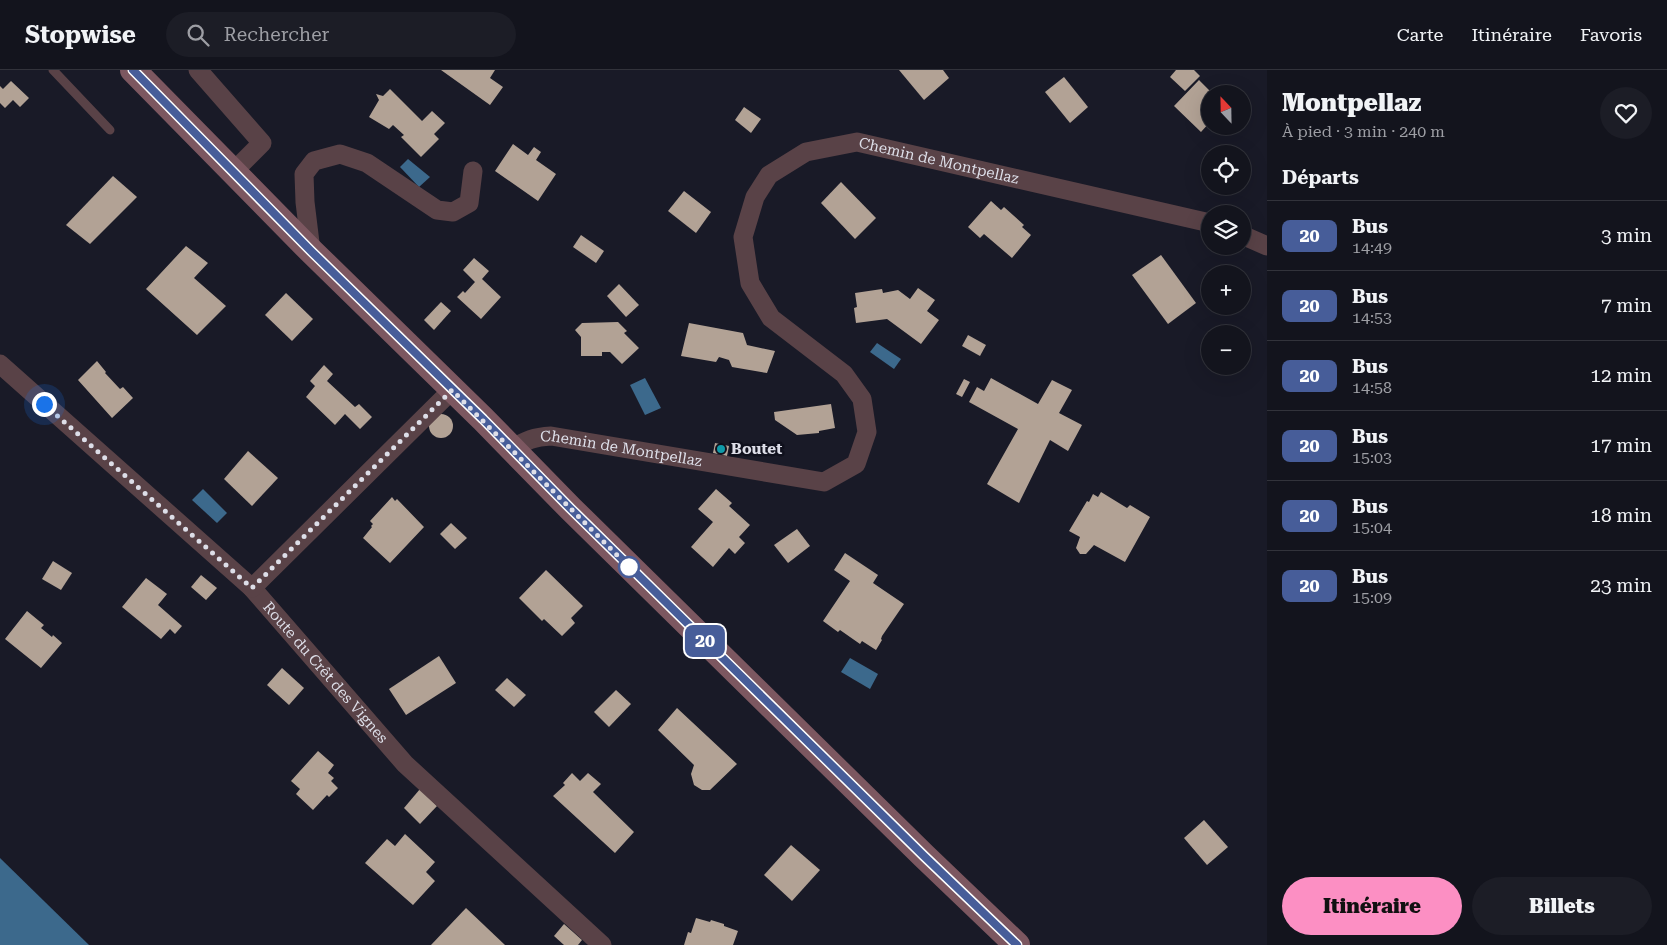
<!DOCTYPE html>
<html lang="fr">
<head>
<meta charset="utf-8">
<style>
  :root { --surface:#13141d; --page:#1c1d26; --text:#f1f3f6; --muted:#9d9ea4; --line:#32333b; --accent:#fc8fc3 }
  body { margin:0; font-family:"Roboto Serif",serif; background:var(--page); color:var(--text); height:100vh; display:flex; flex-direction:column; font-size:19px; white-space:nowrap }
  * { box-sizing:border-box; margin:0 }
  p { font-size:16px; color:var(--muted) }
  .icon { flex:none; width:28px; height:28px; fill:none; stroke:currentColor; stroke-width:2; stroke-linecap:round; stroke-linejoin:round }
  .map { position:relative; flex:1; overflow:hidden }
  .panel { display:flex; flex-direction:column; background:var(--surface); width:400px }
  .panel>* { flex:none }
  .badge { padding:0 10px; border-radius:8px; font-size:18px; line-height:32px }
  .needle { width:32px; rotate:338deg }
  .controls { position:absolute; left:1201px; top:15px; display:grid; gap:10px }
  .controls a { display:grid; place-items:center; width:50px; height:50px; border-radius:50%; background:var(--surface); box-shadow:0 5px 20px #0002,0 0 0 1px var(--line); font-size:25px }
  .you { position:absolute; width:25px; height:25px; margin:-12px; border:4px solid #fff; border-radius:50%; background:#1a73e8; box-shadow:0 0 0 8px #1a73e833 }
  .map>.badge { position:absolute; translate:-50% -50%; box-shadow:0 0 0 2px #fff }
  h2 { padding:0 15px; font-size:19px; line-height:45px }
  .round { display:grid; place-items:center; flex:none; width:52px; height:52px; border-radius:26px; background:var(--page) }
  .overview { display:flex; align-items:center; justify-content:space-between; height:85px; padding:0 15px }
  h1 { font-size:24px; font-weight:800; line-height:38px }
  .cta { display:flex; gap:10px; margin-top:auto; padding:10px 15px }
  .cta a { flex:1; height:58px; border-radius:30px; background:var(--accent); color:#111; font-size:20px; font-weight:800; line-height:58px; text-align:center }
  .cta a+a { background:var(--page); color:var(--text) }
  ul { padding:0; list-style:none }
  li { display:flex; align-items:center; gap:15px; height:70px; padding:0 15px; border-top:1px solid var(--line) }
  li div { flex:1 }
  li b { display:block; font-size:19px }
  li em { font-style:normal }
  li .badge { min-width:55px; font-weight:700; text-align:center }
  header { display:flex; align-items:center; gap:30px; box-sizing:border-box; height:70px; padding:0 25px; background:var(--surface); border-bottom:1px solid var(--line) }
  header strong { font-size:24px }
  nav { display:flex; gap:28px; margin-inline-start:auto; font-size:18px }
  .search { width:350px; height:45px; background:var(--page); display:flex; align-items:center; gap:12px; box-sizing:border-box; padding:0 18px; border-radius:28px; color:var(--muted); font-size:19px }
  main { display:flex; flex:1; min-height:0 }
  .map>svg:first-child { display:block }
  .water { fill:#3c698c }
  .building { fill:#b2a295 }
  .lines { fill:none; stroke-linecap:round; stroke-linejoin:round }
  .lane { stroke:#594247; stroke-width:9 }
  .street { stroke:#594247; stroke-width:19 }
  .secondary { stroke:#7c5760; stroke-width:26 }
  .line-casing { stroke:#fff; stroke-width:11 }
  .line { stroke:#475d99; stroke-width:8 }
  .walk { stroke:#dddee8; stroke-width:5; stroke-dasharray:0 9 }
  .culture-dot { fill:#0f9aa8; stroke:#10111d; stroke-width:2 }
  .stop-dot { fill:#fff; stroke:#475d99; stroke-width:2.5 }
  .labels { text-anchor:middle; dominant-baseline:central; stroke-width:5; stroke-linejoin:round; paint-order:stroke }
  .street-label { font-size:15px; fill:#dddee8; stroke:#10111d }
  .poi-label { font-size:15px; font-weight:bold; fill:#dddee8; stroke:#10111d; text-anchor:start }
</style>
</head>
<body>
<header>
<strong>Stopwise</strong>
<div class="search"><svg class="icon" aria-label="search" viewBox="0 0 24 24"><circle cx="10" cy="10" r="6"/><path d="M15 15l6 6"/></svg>Rechercher</div>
<nav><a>Carte</a><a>Itinéraire</a><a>Favoris</a></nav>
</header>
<main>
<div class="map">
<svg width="1267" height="875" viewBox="0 0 1267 875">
  <rect width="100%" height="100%" fill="#191a27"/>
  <g class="water">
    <path d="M 408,89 L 430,107 L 419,117 L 400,97 Z"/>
    <path d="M 877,273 L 901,289 L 894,299 L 870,282 Z"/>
    <path d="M 645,308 L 661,338 L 645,345 L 630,315 Z"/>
    <path d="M 203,419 L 227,443 L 217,453 L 192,430 Z"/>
    <path d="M 850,588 L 878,604 L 870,619 L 841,602 Z"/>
    <path d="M 0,788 L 89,875 L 0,875 Z"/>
  </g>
  <g class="building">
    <path d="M 441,0 L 495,0 L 490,8 L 503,17 L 490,35 Z"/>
    <path d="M 899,0 L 943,0 L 949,8 L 924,30 Z"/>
    <path d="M 1176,0 L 1194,0 L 1200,6 L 1185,21 L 1170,7 Z"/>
    <path d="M 1064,7 L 1088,37 L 1070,53 L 1045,22 Z"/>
    <path d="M 1199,10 L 1213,24 L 1210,24 L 1210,52 L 1201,62 L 1174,36 Z"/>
    <path d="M 11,11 L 29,28 L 20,37 L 13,30 L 5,38 L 0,33 L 0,16 L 3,19 Z"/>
    <path d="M 390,19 L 422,51 L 432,41 L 445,53 L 434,64 L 439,69 L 421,87 L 401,67 L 404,65 L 393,55 L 389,59 L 369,47 L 379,30 L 376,24 L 383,26 Z"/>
    <path d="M 744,37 L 761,49 L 751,63 L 735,50 Z"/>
    <path d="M 513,74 L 528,85 L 534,77 L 541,82 L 536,90 L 556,104 L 538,131 L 495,101 Z"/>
    <path d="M 113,106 L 137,127 L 90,174 L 66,155 Z"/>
    <path d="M 841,112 L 876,148 L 855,169 L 821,133 Z"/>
    <path d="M 684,121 L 711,142 L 696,163 L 668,141 Z"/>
    <path d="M 991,131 L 1001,140 L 1004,137 L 1024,155 L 1022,157 L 1031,165 L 1012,188 L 984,164 L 980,168 L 968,157 Z"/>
    <path d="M 581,165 L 604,181 L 596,193 L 573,177 Z"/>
    <path d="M 186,176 L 208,193 L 194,208 L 226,236 L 197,265 L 146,219 Z"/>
    <path d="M 1161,185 L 1196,233 L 1168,254 L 1132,205 Z"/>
    <path d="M 474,188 L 489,201 L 482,209 L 501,227 L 481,249 L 457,227 L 463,221 L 465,223 L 475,212 L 463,200 Z"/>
    <path d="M 619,214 L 639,235 L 626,247 L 607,226 Z"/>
    <path d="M 918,218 L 935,230 L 927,241 L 939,250 L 921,274 L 887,249 L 856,253 L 854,238 L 857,237 L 855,223 L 882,219 L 883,223 L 898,220 L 910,229 Z"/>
    <path d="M 286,223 L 313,249 L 292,271 L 265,245 Z"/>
    <path d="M 441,232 L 451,241 L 434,260 L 424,250 Z"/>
    <path d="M 618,252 L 627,261 L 624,263 L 639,278 L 622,294 L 610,282 L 602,282 L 602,286 L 581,286 L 581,267 L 575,260 L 582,253 Z"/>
    <path d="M 689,253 L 743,263 L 747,275 L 775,281 L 767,303 L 732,297 L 729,290 L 719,287 L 716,292 L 681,286 Z"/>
    <path d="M 968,265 L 986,275 L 980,286 L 962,276 Z"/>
    <path d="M 97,291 L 106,302 L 105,303 L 120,319 L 123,317 L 133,328 L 112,348 L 78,310 Z"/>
    <path d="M 324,295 L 333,304 L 327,311 L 355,337 L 359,334 L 372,347 L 360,359 L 345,344 L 335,355 L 306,327 L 315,316 L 310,311 Z"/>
    <path d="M 991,308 L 1038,334 L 1052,310 L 1072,320 L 1059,343 L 1082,355 L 1068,381 L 1050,370 L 1019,433 L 987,414 L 1018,359 L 969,332 L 977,317 L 984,321 Z"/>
    <path d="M 964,309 L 970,312 L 962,327 L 956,324 Z"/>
    <path d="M 831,334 L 835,358 L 819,361 L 819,363 L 797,365 L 775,350 L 774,342 Z"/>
    <circle cx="441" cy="356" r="12"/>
    <path d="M 715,373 L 729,376 L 727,386 L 713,383 Z"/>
    <path d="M 248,381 L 278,408 L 252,436 L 224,409 Z"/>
    <path d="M 716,419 L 732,433 L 729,436 L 750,455 L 739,467 L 745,473 L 735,484 L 729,478 L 713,497 L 691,477 L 713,452 L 698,439 Z"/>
    <path d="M 1101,422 L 1127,438 L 1130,435 L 1150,447 L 1125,492 L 1094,475 L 1086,484 L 1080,484 L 1076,478 L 1080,467 L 1069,461 L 1087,431 L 1089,432 L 1093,424 L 1098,427 Z"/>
    <path d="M 392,427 L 395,431 L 397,429 L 424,457 L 390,493 L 363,468 L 372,457 L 371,456 L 373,454 L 370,451 Z"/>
    <path d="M 451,453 L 467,468 L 455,479 L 440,464 Z"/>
    <path d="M 797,459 L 810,476 L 788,493 L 774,475 Z"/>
    <path d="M 845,483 L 878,505 L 873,513 L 904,534 L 882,566 L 881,569 L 882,570 L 876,580 L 862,571 L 860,574 L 840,560 L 838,562 L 823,551 L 850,511 L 834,500 Z"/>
    <path d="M 53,491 L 72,503 L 61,520 L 42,509 Z"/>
    <path d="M 546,500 L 583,536 L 571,548 L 575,553 L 562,566 L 544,549 L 542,551 L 519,528 Z"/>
    <path d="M 201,505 L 217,518 L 206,530 L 191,517 Z"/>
    <path d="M 146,508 L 167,524 L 158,535 L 182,556 L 175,564 L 170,559 L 161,569 L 122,537 Z"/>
    <path d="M 27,541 L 44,555 L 41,558 L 52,567 L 53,565 L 62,573 L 41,598 L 5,569 Z"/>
    <path d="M 439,586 L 456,613 L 406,645 L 389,619 Z"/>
    <path d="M 282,598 L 304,618 L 289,635 L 267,615 Z"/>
    <path d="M 507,608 L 526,625 L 514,637 L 495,620 Z"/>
    <path d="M 616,620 L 631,634 L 609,657 L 594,642 Z"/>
    <path d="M 677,638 L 737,694 L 710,720 L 702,720 L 694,715 L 691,704 L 694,695 L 658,660 Z"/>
    <path d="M 318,681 L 334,695 L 328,703 L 334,708 L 331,711 L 338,718 L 329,727 L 327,725 L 313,740 L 296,724 L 300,719 L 291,711 Z"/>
    <path d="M 572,703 L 580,711 L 588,703 L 601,714 L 593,722 L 634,762 L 615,783 L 553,726 L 565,715 L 563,713 Z"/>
    <path d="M 420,719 L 437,736 L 420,754 L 404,738 Z"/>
    <path d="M 1204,750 L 1228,777 L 1207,795 L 1184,768 Z"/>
    <path d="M 405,764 L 435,792 L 426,802 L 435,811 L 413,835 L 365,793 L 387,769 L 395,776 Z"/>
    <path d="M 791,775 L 820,800 L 792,831 L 764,805 Z"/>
    <path d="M 466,838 L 505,875 L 431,875 Z"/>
    <path d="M 696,848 L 710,852 L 711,850 L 724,854 L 724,856 L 738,861 L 733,875 L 684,875 L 688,862 L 691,863 Z"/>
    <path d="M 564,854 L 582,870 L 578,875 L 564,875 L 554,866 Z"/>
  </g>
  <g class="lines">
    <path class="lane" d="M 53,0 L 110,60"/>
    <g class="street">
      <path d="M 198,0 L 262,73 L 233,102"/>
      <path d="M 1242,165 L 1267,176"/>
      <path d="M 311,181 L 305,132 L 304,104 L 314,91 L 340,84 L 367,93 L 437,140 L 453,142 L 469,133 L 473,101"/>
      <path id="s1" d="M 0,294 L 252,518 L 405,694 L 602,875"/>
      <path id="s2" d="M 513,379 C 525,370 535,367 551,366 L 824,412 L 856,394 L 867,362 L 862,329 L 844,304 L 771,248 L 750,213 L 743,167 L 755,127 L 769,105 L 806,82 L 857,72 L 1210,153"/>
      <path d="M 252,518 L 452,320"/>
    </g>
    <path class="secondary" d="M 133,0 L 311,181 L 483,349 L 571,439 L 924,786 L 1017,875"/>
  </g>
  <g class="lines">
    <defs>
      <path id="line" d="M 133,0 L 311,181 L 483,349 L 571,439 L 924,786 L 1017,875"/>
    </defs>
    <use href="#line" class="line-casing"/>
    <use href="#line" class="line"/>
    <path class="walk" d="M 44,334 L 252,518 L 452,320 L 629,497"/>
  </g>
  <circle class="culture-dot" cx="721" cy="379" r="5"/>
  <circle class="stop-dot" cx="629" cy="497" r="10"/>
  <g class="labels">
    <g class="street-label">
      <text stroke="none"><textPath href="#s2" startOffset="879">Chemin de Montpellaz</textPath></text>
      <text stroke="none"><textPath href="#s2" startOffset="112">Chemin de Montpellaz</textPath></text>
      <text stroke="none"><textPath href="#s1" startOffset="449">Route du Crêt des Vignes</textPath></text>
    </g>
    <g class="poi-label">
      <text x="731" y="379">Boutet</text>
    </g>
  </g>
</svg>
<div class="controls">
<a><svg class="needle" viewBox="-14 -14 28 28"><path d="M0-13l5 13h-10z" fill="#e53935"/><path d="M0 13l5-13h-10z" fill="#9d9ea4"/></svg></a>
<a><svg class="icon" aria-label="locate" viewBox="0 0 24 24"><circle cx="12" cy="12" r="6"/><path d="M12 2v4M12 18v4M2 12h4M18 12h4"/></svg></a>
<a><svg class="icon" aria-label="layers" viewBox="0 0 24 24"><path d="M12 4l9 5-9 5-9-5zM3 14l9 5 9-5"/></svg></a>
<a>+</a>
<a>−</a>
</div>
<div class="you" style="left:44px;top:334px"></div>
<b class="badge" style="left:705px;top:571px;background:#475d99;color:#fff">20</b>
</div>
<section class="panel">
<div class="overview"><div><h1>Montpellaz</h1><p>À pied · 3 min · 240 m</p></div><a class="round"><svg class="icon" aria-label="heart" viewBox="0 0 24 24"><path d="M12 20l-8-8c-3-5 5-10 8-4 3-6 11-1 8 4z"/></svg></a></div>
<h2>Départs</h2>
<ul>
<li><span class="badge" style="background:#475d99;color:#fff">20</span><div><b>Bus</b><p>14:49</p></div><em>3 min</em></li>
<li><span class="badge" style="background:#475d99;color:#fff">20</span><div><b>Bus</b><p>14:53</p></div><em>7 min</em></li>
<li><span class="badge" style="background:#475d99;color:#fff">20</span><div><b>Bus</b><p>14:58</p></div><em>12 min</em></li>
<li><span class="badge" style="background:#475d99;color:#fff">20</span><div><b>Bus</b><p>15:03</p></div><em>17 min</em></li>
<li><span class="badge" style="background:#475d99;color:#fff">20</span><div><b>Bus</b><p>15:04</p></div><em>18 min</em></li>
<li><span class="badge" style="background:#475d99;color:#fff">20</span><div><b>Bus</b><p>15:09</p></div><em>23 min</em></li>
</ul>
<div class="cta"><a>Itinéraire</a><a>Billets</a></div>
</section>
</main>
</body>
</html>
